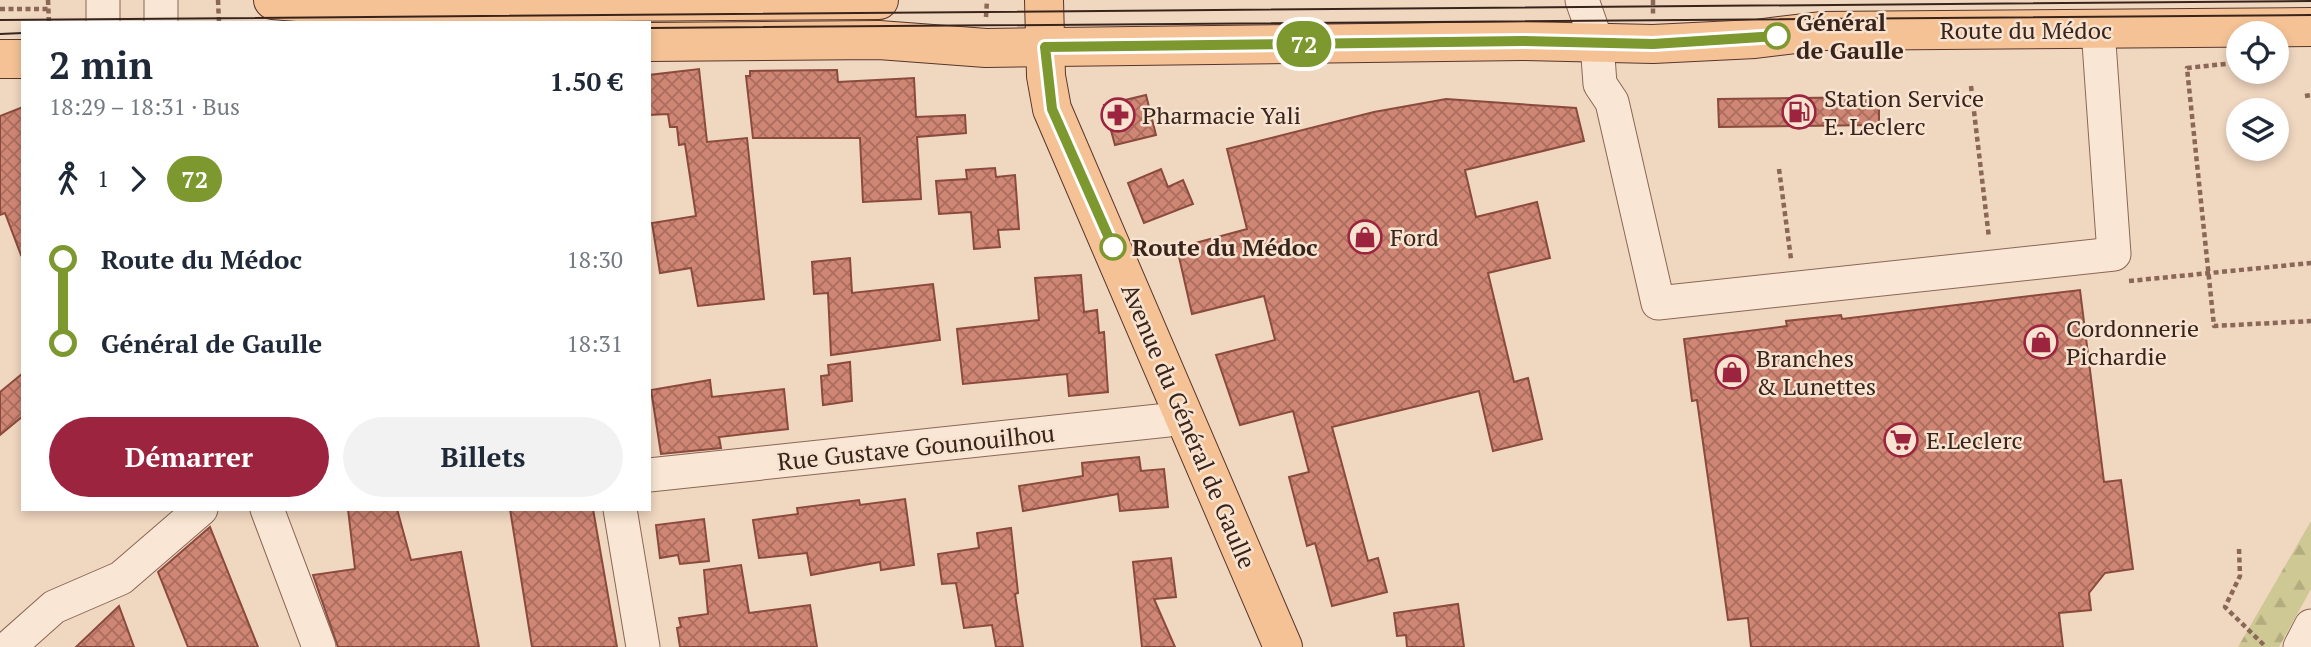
<!DOCTYPE html>
<html lang="fr">
<head>
<meta charset="utf-8">
<style>
  :root { --surface:#fff; --page:#f2f2f3; --text:#1f2937; --muted:#747a83; --accent:#9c243f }
  body { margin:0; font-family:"PT Serif",serif; background:var(--page); color:var(--text); height:100vh; display:flex; flex-direction:column; font-size:26px; white-space:nowrap }
  * { box-sizing:border-box; margin:0 }
  p { font-size:23px; color:var(--muted) }
  .icon { flex:none; width:38px; height:38px; fill:none; stroke:currentColor; stroke-width:2; stroke-linecap:round; stroke-linejoin:round }
  .map { position:relative; flex:1; overflow:hidden }
  .panel { position:absolute; left:21px; top:21px; width:630px; height:490px; display:flex; flex-direction:column; background:var(--surface); border-radius:0px; box-shadow:0 4px 10px #0003 }
  .panel>* { flex:none }
  .badge { padding:0 14px; border-radius:23px; font-size:24px; line-height:46px }
  .fabs { position:absolute; left:2226px; top:21px; display:grid; gap:14px }
  .fabs a { display:grid; place-items:center; width:63px; height:63px; border-radius:50%; background:var(--surface); box-shadow:0 4px 10px #0003; font-size:35px }
  .map>.badge { position:absolute; translate:-50% -50%; box-shadow:0 0 0 4px #fff }
  .legs { display:flex; align-items:center; gap:10px; height:77px; padding:0 28px; font-size:23px }
  .legs p { margin-inline-start:auto }
  .headline { display:flex; align-items:center; justify-content:space-between; height:119px; padding:0 28px }
  h1 { font-size:38px; font-weight:600; line-height:52px }
  .cta { display:flex; gap:14px; margin-top:auto; padding:14px 28px }
  .cta a { flex:1; height:80px; border-radius:42px; background:var(--accent); color:#fff; font-size:28px; font-weight:600; line-height:80px; text-align:center }
  .cta a+a { background:var(--page); color:var(--text) }
  ul { padding:0 28px; list-style:none }
  li { display:flex; align-items:center; gap:24px; height:84px; font-size:26px }
  li i { display:grid; place-items:center; width:10px; height:100%; margin:0 9px; background:currentColor }
  li i::after { content:''; width:18px; height:18px; margin:-9px; border:5px solid; border-radius:50%; background:var(--surface) }
  li p { margin-inline-start:auto }
  li:first-child i { background:linear-gradient(#0000 50%,currentColor 0) }
  li:last-child i { background:linear-gradient(currentColor 50%,#0000 0) }
  .map>svg:first-child { display:block }
  .forest { fill:url(#forest-firs) }
  .building { fill:url(#building-cross-hatch); stroke:#8a4a3c; stroke-width:2 }
  .lines { fill:none; stroke-linecap:round; stroke-linejoin:round }
  .minor-casing { stroke:#8a6757; stroke-width:35 }
  .major-casing { stroke:#57362c; stroke-width:40 }
  .path { stroke:#8a6757; stroke-width:4.5; stroke-dasharray:5 3.5; stroke-linecap:butt }
  .minor { stroke:#fae6d4; stroke-width:33 }
  .major { stroke:#f5c296; stroke-width:38 }
  .tram { stroke:#39241c; stroke-width:2 }
  .line-1-casing { stroke:#fff; stroke-width:16 }
  .line-1 { stroke:#7c982e; stroke-width:10 }
  .stop-1-dot { fill:#fff; stroke:#7c982e; stroke-width:3.5 }
  .labels { text-anchor:middle; dominant-baseline:central; stroke-width:5; stroke-linejoin:round; paint-order:stroke }
  .stop-label { font-size:24px; font-weight:bold; fill:#39241c; stroke:#f7e3d0; text-anchor:start }
  .street-label { font-size:24px; fill:#39241c; stroke:#f7e3d0 }
  .poi-label { font-size:24px; fill:#39241c; stroke:#f7e3d0; text-anchor:start }
</style>
</head>
<body>
<div class="map">
<svg width="2311" height="647" viewBox="0 0 2311 647">
  <defs>
    <pattern id="forest-firs" width="22" height="20" patternUnits="userSpaceOnUse" patternTransform="scale(1.75)"><rect width="22" height="20" fill="#cec894"/><path d="M5 1l3.5 6h-7zM16 11l3.5 6h-7z" fill="#b2ac7f"/></pattern>
    <pattern id="building-cross-hatch" width="8" height="8" patternUnits="userSpaceOnUse" patternTransform="scale(1.75)"><rect width="8" height="8" fill="#d08674"/><path d="M0 0l8 8M0 8l8-8" fill="none" stroke="#aa6d5e"/></pattern>
  </defs>
  <rect width="100%" height="100%" fill="#f0d7c0"/>
  <path class="forest" d="M 2311,521 L 2311,589 L 2279,647 L 2238,647 Z"/>
  <g class="building">
    <path d="M 699,69 L 707,142 L 747,138 L 764,299 L 698,306 L 691,268 L 660,273 L 652,223 L 696,216 L 685,144 L 679,145 L 677,127 L 670,127 L 668,114 L 649,115 L 649,75 Z"/>
    <path d="M 837,70 L 838,82 L 914,78 L 916,117 L 965,115 L 966,133 L 917,137 L 921,199 L 863,202 L 860,138 L 753,138 L 746,76 L 750,76 L 750,71 Z"/>
    <path d="M 1146,95 L 1156,135 L 1115,145 L 1104,105 Z"/>
    <path d="M 1879,97 L 1879,125 L 1719,127 L 1718,99 Z"/>
    <path d="M 1446,99 L 1576,108 L 1584,141 L 1465,170 L 1476,217 L 1537,202 L 1550,258 L 1488,273 L 1514,382 L 1528,378 L 1542,439 L 1493,451 L 1479,391 L 1332,427 L 1368,561 L 1378,558 L 1387,592 L 1332,606 L 1315,543 L 1307,546 L 1289,477 L 1309,472 L 1293,411 L 1240,425 L 1216,355 L 1275,340 L 1264,296 L 1192,314 L 1177,248 L 1247,229 L 1227,149 L 1374,112 Z"/>
    <path d="M 23,107 L 23,254 L 21,255 L 5,213 L 0,215 L 0,116 Z"/>
    <path d="M 995,168 L 996,177 L 1015,175 L 1019,229 L 998,230 L 1000,247 L 974,249 L 971,212 L 939,214 L 936,181 L 967,179 L 966,170 Z"/>
    <path d="M 1161,169 L 1168,187 L 1183,180 L 1193,204 L 1144,223 L 1128,183 Z"/>
    <path d="M 850,258 L 852,293 L 933,284 L 940,340 L 831,355 L 828,293 L 814,294 L 812,262 Z"/>
    <path d="M 1081,275 L 1084,312 L 1097,310 L 1099,333 L 1104,332 L 1108,392 L 1069,396 L 1067,374 L 963,384 L 957,329 L 1039,320 L 1035,278 Z"/>
    <path d="M 2080,290 L 2104,482 L 2121,480 L 2133,569 L 2105,573 L 2089,593 L 2091,610 L 2059,613 L 2063,647 L 1751,647 L 1748,618 L 1728,620 L 1697,400 L 1692,401 L 1684,339 L 1787,326 L 1786,321 L 1841,315 L 1842,319 Z"/>
    <path d="M 850,362 L 852,401 L 823,405 L 821,376 L 829,375 L 828,365 Z"/>
    <path d="M 23,373 L 23,416 L 0,435 L 0,392 Z"/>
    <path d="M 710,380 L 712,397 L 784,389 L 788,429 L 719,437 L 721,448 L 661,454 L 651,390 Z"/>
    <path d="M 1139,457 L 1141,471 L 1164,469 L 1168,507 L 1120,511 L 1118,494 L 1023,511 L 1019,486 L 1083,476 L 1082,463 Z"/>
    <path d="M 905,499 L 914,565 L 881,570 L 880,562 L 811,575 L 807,553 L 759,558 L 753,520 L 798,514 L 797,508 L 859,500 L 860,505 Z"/>
    <path d="M 348,509 L 397,509 L 411,560 L 461,552 L 479,647 L 338,647 L 313,575 L 355,569 Z"/>
    <path d="M 510,509 L 593,509 L 617,647 L 532,647 Z"/>
    <path d="M 704,519 L 709,561 L 680,564 L 678,555 L 660,558 L 656,525 Z"/>
    <path d="M 210,527 L 258,647 L 188,647 L 158,572 Z"/>
    <path d="M 1011,528 L 1018,593 L 1015,594 L 1023,647 L 996,647 L 992,625 L 964,628 L 956,583 L 942,584 L 938,554 L 979,548 L 977,533 Z"/>
    <path d="M 1171,558 L 1176,597 L 1154,599 L 1175,647 L 1142,647 L 1133,562 Z"/>
    <path d="M 741,565 L 749,613 L 810,605 L 817,647 L 680,647 L 677,628 L 681,627 L 679,618 L 708,614 L 704,570 Z"/>
    <path d="M 1458,604 L 1464,647 L 1407,647 L 1406,635 L 1397,636 L 1394,613 Z"/>
    <path d="M 119,606 L 134,647 L 76,647 Z"/>
  </g>
  <g class="lines">
    <defs>
      <g id="minor">
        <path d="M 103,0 L 103,23"/>
        <path d="M 161,0 L 161,23"/>
        <path d="M 1582,0 L 1597,43 L 1600,84 L 1612,102 L 1658,303 L 2114,254 L 2098,29"/>
        <path d="M 649,475 L 1168,420 L 1182,414"/>
        <path d="M 267,509 L 319,647"/>
        <path d="M 620,509 L 643,647"/>
        <path d="M 9,647 L 54,607 L 121,578 L 201,509"/>
        <path d="M 2300,647 L 2311,626"/>
      </g>
      <g id="major">
        <path d="M 273,0 L 323,4 L 879,0"/>
        <path d="M 1044,0 L 1046,76 L 1052,109 L 1283,647"/>
        <path d="M 649,42 L 879,40 L 986,48 L 1523,41 L 1653,44 L 1755,39 L 1821,31 L 2311,27"/>
        <path d="M 0,59 L 23,59"/>
      </g>
    </defs>
    <use href="#minor" class="minor-casing"/>
    <use href="#major" class="major-casing"/>
    <g class="path">
      <path d="M 48,0 L 49,23"/>
      <path d="M 218,0 L 219,23"/>
      <path d="M 1653,0 L 1653,14"/>
      <path d="M 0,9 L 48,9"/>
      <path d="M 986,17 L 987,0"/>
      <path d="M 2234,63 L 2187,68 L 2214,326 L 2311,321"/>
      <path d="M 1971,86 L 1989,238"/>
      <path d="M 2305,96 L 2311,95"/>
      <path d="M 1779,169 L 1791,259"/>
      <path d="M 2129,281 L 2311,263"/>
      <path d="M 2239,549 L 2240,576 L 2225,607 L 2266,647"/>
    </g>
    <use href="#minor" class="minor"/>
    <use href="#major" class="major"/>
    <g class="tram">
      <path d="M 0,20 L 2311,1"/>
      <path d="M 649,28 L 2311,15"/>
      <path d="M 0,34 L 23,33"/>
    </g>
  </g>
  <g class="lines">
    <defs>
      <path id="line-1" d="M 1113,247 L 1052,109 L 1045,47 L 1523,41 L 1653,44 L 1777,36"/>
    </defs>
    <use href="#line-1" class="line-1-casing"/>
    <use href="#line-1" class="line-1"/>
  </g>
  <defs>
    <symbol id="fuel-ring" viewBox="-11 -11 22 22"><circle r="9.5" fill="#f7e3d0" stroke="#9c243f" stroke-width="1.5"/><path d="M-5.5-6h7V0h2V4h1.3V-2.5L3-4.5l.8-.8L6-3V5H2.5V1h-1V6h-7ZM-4.2-4.7v3.2H.2V-4.7Z" fill="#9c243f"/></symbol>
    <symbol id="pharmacy-ring" viewBox="-11 -11 22 22"><circle r="9.5" fill="#f7e3d0" stroke="#9c243f" stroke-width="1.5"/><path d="M-2-6h4v4h4v4h-4v4h-4v-4h-4v-4h4Z" fill="#9c243f"/></symbol>
    <symbol id="shop-ring" viewBox="-11 -11 22 22"><circle r="9.5" fill="#f7e3d0" stroke="#9c243f" stroke-width="1.5"/><path d="M-5-2.5h2.3a2.7 3.5 0 0 1 5.4 0H5L5.5 6h-11ZM-1.5-2.5h3a1.5 2.3 0 0 0-3 0Z" fill="#9c243f"/></symbol>
    <symbol id="supermarket-ring" viewBox="-11 -11 22 22"><circle r="9.5" fill="#f7e3d0" stroke="#9c243f" stroke-width="1.5"/><path d="M-6-5.5h2.5l.6 2H6L4.5 2H-2.5L-4.4-4H-6ZM-1.5 3.2a1.3 1.3 0 1 0 .1 0ZM3 3.2a1.3 1.3 0 1 0 .1 0Z" fill="#9c243f"/></symbol>
  </defs>
  <g fill-rule="evenodd">
    <use href="#fuel-ring" x="1780" y="93" width="38" height="38"/>
    <use href="#pharmacy-ring" x="1099" y="96" width="38" height="38"/>
    <use href="#shop-ring" x="1346" y="218" width="38" height="38"/>
    <use href="#shop-ring" x="2022" y="323" width="38" height="38"/>
    <use href="#shop-ring" x="1713" y="353" width="38" height="38"/>
    <use href="#supermarket-ring" x="1882" y="421" width="38" height="38"/>
  </g>
  <g class="stop-1-dot">
    <circle cx="1777" cy="36" r="12"/>
    <circle cx="1113" cy="247" r="12"/>
  </g>
  <g class="labels">
    <g class="stop-label">
      <text x="1796" y="22">Général<tspan x="1796" dy="28">de Gaulle</tspan></text>
      <text x="1132" y="247">Route du Médoc</text>
    </g>
    <g class="street-label">
      <text x="2026" y="30">Route du Médoc</text>
      <text transform="translate(1189 426) rotate(67)">Avenue du Général de Gaulle</text>
      <text transform="translate(916 447) rotate(-6)">Rue Gustave Gounouilhou</text>
    </g>
    <g class="poi-label">
      <text x="1824" y="98">Station Service<tspan x="1824" dy="28">E. Leclerc</tspan></text>
      <text x="1142" y="115">Pharmacie Yali</text>
      <text x="1390" y="237">Ford</text>
      <text x="2066" y="328">Cordonnerie<tspan x="2066" dy="28">Pichardie</tspan></text>
      <text x="1756" y="358">Branches<tspan x="1756" dy="28">&amp; Lunettes</tspan></text>
      <text x="1926" y="440">E.Leclerc</text>
    </g>
  </g>
</svg>
<div class="fabs">
<a><svg class="icon" aria-label="locate" viewBox="0 0 24 24"><circle cx="12" cy="12" r="6"/><path d="M12 2v4M12 18v4M2 12h4M18 12h4"/></svg></a>
<a><svg class="icon" aria-label="layers" viewBox="0 0 24 24"><path d="M12 4l9 5-9 5-9-5zM3 14l9 5 9-5"/></svg></a>
</div>
<b class="badge" style="left:1304px;top:44px;background:#7c982e;color:#fff">72</b>
<section class="panel">
<div class="headline"><div><h1>2 min</h1><p>18:29 – 18:31 · Bus</p></div><b>1.50 €</b></div>
<div class="legs"><svg class="icon" aria-label="walk" viewBox="0 0 24 24"><circle cx="13" cy="4" r="2"/><path d="M13 8l-2 6 4 7M11 14l-3 7M7 12l3-4h3l4 4"/></svg>1<svg class="icon" aria-label="forward" viewBox="0 0 24 24"><path d="M9 5l7 7-7 7"/></svg><b class="badge" style="background:#7c982e;color:#fff">72</b></div>
<ul>
<li><i style="color:#7c982e"></i><b>Route du Médoc</b><p>18:30</p></li>
<li><i style="color:#7c982e"></i><b>Général de Gaulle</b><p>18:31</p></li>
</ul>
<div class="cta"><a>Démarrer</a><a>Billets</a></div>
</section>
</div>
</body>
</html>
